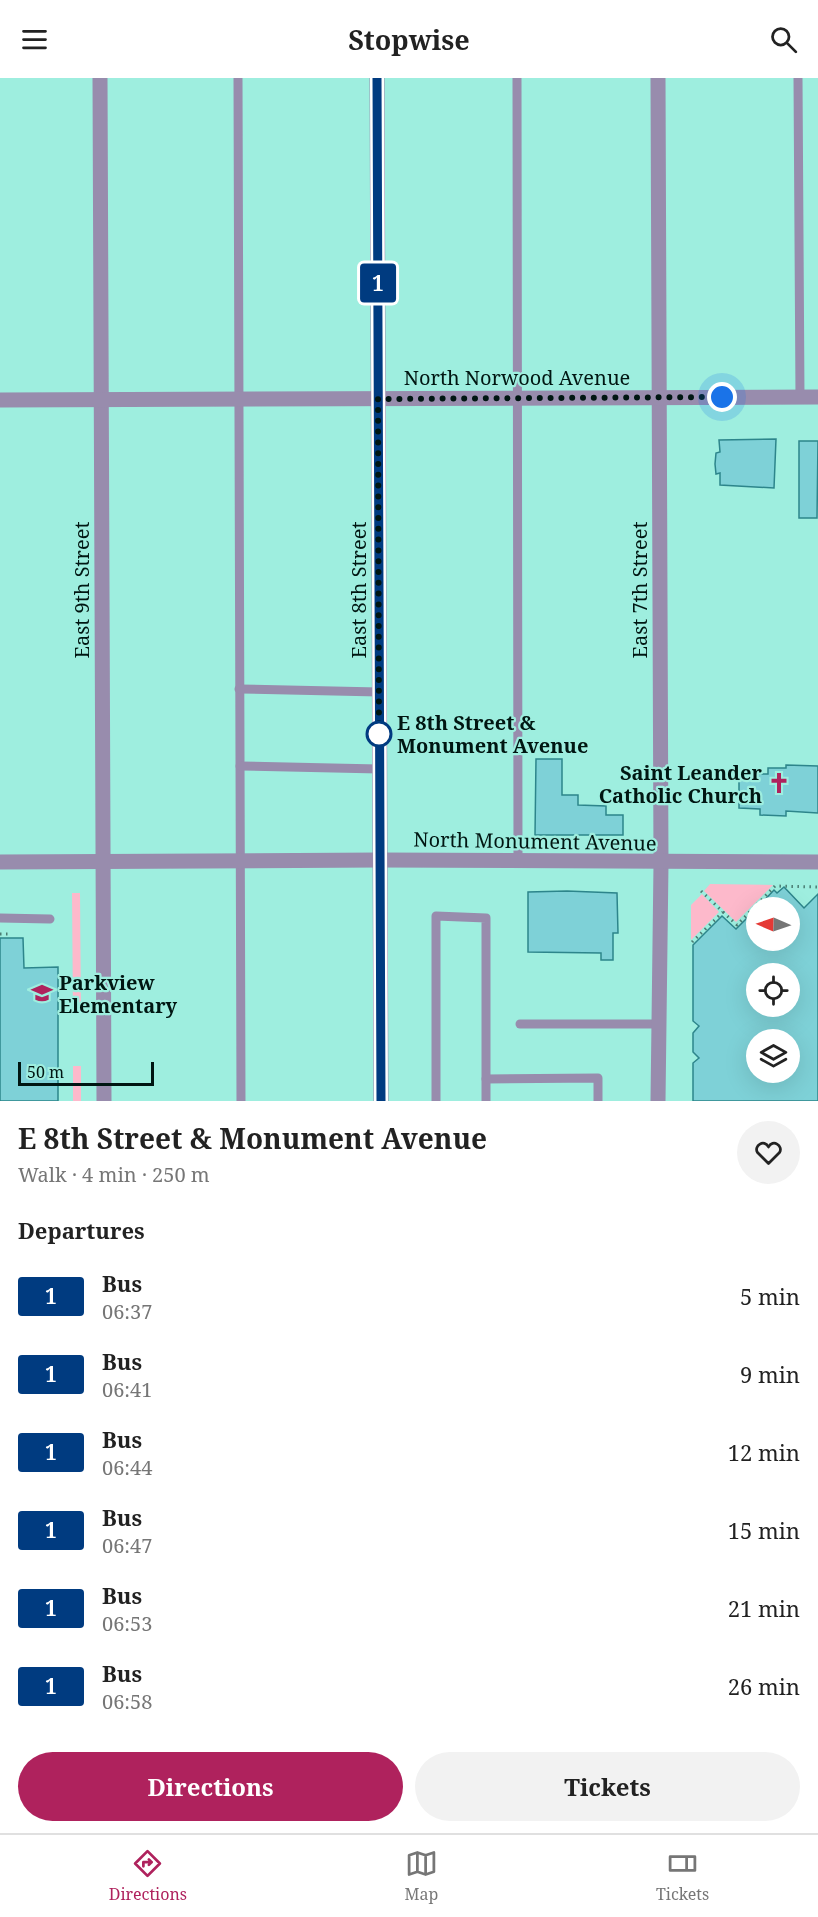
<!DOCTYPE html>
<html lang="en">
<head>
<meta charset="utf-8">
<style>
  :root { --surface:#fff; --page:#f2f2f2; --text:#222; --muted:#767676; --line:#e0e0e0; --accent:#af225d }
  body { margin:0; font-family:"Noto Serif",serif; background:var(--page); color:var(--text); height:100vh; display:flex; flex-direction:column; font-size:22px; white-space:nowrap }
  * { box-sizing:border-box; margin:0 }
  p { font-size:20px; color:var(--muted) }
  .icon { flex:none; width:33px; height:33px; fill:none; stroke:currentColor; stroke-width:2; stroke-linecap:round; stroke-linejoin:round }
  .map { position:relative; height:1023px; overflow:hidden }
  .drawer { display:flex; flex-direction:column; background:var(--surface); flex:1 }
  .drawer>* { flex:none }
  .badge { padding:0 12px; border-radius:4px; font-size:21px; line-height:39px }
  .needle { width:39px; rotate:272deg }
  .controls { position:absolute; left:746px; top:819px; display:grid; gap:12px }
  .controls a { display:grid; place-items:center; width:54px; height:54px; border-radius:50%; background:var(--surface); box-shadow:0 6px 24px #0002; font-size:30px }
  .scale { position:absolute; left:18px; bottom:15px; width:136px; box-sizing:border-box; padding-left:6px; border:3px solid #001612; border-top:0; font-size:16px; line-height:21px; white-space:nowrap; color:#001612; -webkit-text-stroke:4px #9eeedf; paint-order:stroke }
  .you { position:absolute; width:30px; height:30px; margin:-15px; border:4px solid #fff; border-radius:50%; background:#1a73e8; box-shadow:0 0 0 9px #1a73e833 }
  .map>.badge { position:absolute; translate:-50% -50%; box-shadow:0 0 0 3px #fff }
  h2 { padding:0 18px; font-size:22px; line-height:54px }
  .round { display:grid; place-items:center; flex:none; width:63px; height:63px; border-radius:32px; background:var(--page) }
  .headline { display:flex; align-items:center; justify-content:space-between; height:102px; padding:0 18px }
  h1 { font-size:28px; font-weight:700; line-height:45px }
  .button { display:flex; gap:12px; margin-top:auto; padding:12px 18px }
  .button a { flex:1; height:69px; border-radius:36px; background:var(--accent); color:#fff; font-size:24px; font-weight:700; line-height:69px; text-align:center }
  .button a+a { background:var(--page); color:var(--text) }
  ul { padding:0; list-style:none }
  li { display:flex; align-items:center; gap:18px; height:78px; padding:0 18px }
  li div { flex:1 }
  li b { display:block; font-size:22px }
  li em { font-style:normal }
  li .badge { min-width:66px; font-weight:700; text-align:center }
  header { display:flex; justify-content:space-between; align-items:center; height:78px; padding:0 18px; background:var(--surface); font-size:27px; font-weight:700 }
  .tab-bar { display:flex; justify-content:space-around; align-items:center; height:84px; border-top:2px solid var(--line); background:var(--surface); font-size:16px; color:var(--muted) }
  .tab-bar a { display:grid; justify-items:center; gap:3px }
  .tab-bar .active { color:var(--accent) }
  .map>svg:first-child { display:block }
  .green { fill:#fdb9cb }
  .building { fill:#7ed1d7; stroke:#2d858b; stroke-width:1.5; fill-rule:evenodd }
  .lines { fill:none; stroke-linecap:round; stroke-linejoin:round }
  .path { stroke:#4b7c73; stroke-width:3; stroke-dasharray:1.5 4.5; stroke-linecap:butt }
  .service { stroke:#988cad; stroke-width:9 }
  .minor { stroke:#988cad; stroke-width:15 }
  .tertiary { stroke:#988cad; stroke-width:15 }
  .line-casing { stroke:#fff; stroke-width:14 }
  .line { stroke:#003b80; stroke-width:9 }
  .walk { stroke:#001612; stroke-width:6; stroke-dasharray:0 10.8 }
  .stop-dot { fill:#fff; stroke:#003b80; stroke-width:3 }
  .labels { text-anchor:middle; dominant-baseline:central; stroke-width:4.5; stroke-linejoin:round; paint-order:stroke }
  .street-label { font-size:20px; fill:#001612; stroke:#9eeedf }
  .stop-label { font-size:20px; font-weight:bold; fill:#001612; stroke:#9eeedf; text-anchor:start }
  .poi-label { font-size:20px; font-weight:bold; fill:#001612; stroke:#9eeedf; text-anchor:end }
</style>
</head>
<body>
<header><svg class="icon" aria-label="menu" viewBox="0 0 24 24"><path d="M4 6h16M4 12h16M4 18h16"/></svg>Stopwise<svg class="icon" aria-label="search" viewBox="0 0 24 24"><circle cx="10" cy="10" r="6"/><path d="M15 15l6 6"/></svg></header>
<div class="map">
<svg width="818" height="1023" viewBox="0 0 818 1023">
  <rect width="100%" height="100%" fill="#9eeedf"/>
  <g class="green">
    <path d="M 710,806 L 773,807 L 736,844 L 704,813 Z"/>
    <path d="M 72,815 L 80,815 L 81,935 L 73,936 Z"/>
    <path d="M 702,816 L 719,834 L 691,862 L 691,827 Z"/>
    <rect x="73" y="988" width="8" height="35"/>
  </g>
  <g class="building">
    <path d="M 776,361 L 774,410 L 720,407 L 720,395 L 716,396 L 715,386 L 716,375 L 720,374 L 719,362 Z"/>
    <path d="M 799,363 L 818,363 L 817,440 L 799,440 Z"/>
    <path d="M 536,681 L 562,681 L 562,717 L 578,717 L 578,727 L 606,728 L 606,737 L 623,737 L 623,757 L 535,757 Z"/>
    <path d="M 786,687 L 818,688 L 818,735 L 786,733 L 786,738 L 760,737 L 760,731 L 739,730 L 739,696 L 768,696 L 768,690 L 786,690 Z"/>
    <path d="M 784,809 L 804,830 L 818,816 L 818,1023 L 693,1023 L 693,985 L 699,980 L 693,974 L 693,955 L 699,948 L 693,943 L 693,867 L 722,838 L 736,851 L 756,831 L 756,862 L 789,862 L 789,830 L 757,830 L 774,812 L 777,815 ZM 756,896 L 789,896 L 789,928 L 756,928 ZM 756,962 L 789,962 L 789,994 L 756,994 Z"/>
    <path d="M 567,813 L 617,815 L 618,855 L 613,855 L 613,882 L 601,882 L 601,875 L 528,874 L 528,814 Z"/>
    <path d="M 0,860 L 23,860 L 24,890 L 58,889 L 58,1023 L 0,1023 Z"/>
  </g>
  <g class="lines">
    <g class="path">
      <path d="M 723,834 L 737,847 L 775,808 L 818,809"/>
      <path d="M 0,856 L 11,856"/>
      <path d="M 692,864 L 723,834 L 700,812"/>
    </g>
    <g class="service">
      <path d="M 238,0 L 241,1023"/>
      <path d="M 517,0 L 518,783"/>
      <path d="M 798,0 L 800,319"/>
      <path d="M 239,611 L 379,614"/>
      <path d="M 240,688 L 379,691"/>
      <path d="M 0,840 L 50,841"/>
      <path d="M 520,946 L 661,946"/>
      <path d="M 486,1001 L 598,1000 L 598,1023"/>
      <path d="M 436,1023 L 436,838 L 486,840 L 486,1023"/>
    </g>
    <g class="minor">
      <path d="M 100,0 L 104,1023"/>
      <path d="M 658,0 L 661,786 L 658,1023"/>
      <path d="M 0,784 L 380,782 L 818,784"/>
    </g>
    <g class="tertiary">
      <path d="M 377,0 L 381,1023"/>
      <path d="M 0,322 L 818,319"/>
    </g>
  </g>
  <g class="lines">
    <defs>
      <path id="line" d="M 377,0 L 381,1023"/>
    </defs>
    <use href="#line" class="line-casing"/>
    <use href="#line" class="line"/>
    <path class="walk" d="M 379,656 L 378,321 L 722,319"/>
  </g>
  <defs>
    <symbol id="church-bare" viewBox="-9 -9 18 18"><path d="M-1.2-6h2.4v3.5h3.3v2.4h-3.3V6h-2.4V-.1h-3.3v-2.4h3.3Z" fill="#af225d" stroke="#9eeedf" stroke-width="2.5" paint-order="stroke"/></symbol>
    <symbol id="school-bare" viewBox="-9 -9 18 18"><path d="M0-5L7-2L0 1L-7-2ZM-4 1L0 2.5L4 1V4Q0 6-4 4Z" fill="#af225d" stroke="#9eeedf" stroke-width="2.5" paint-order="stroke"/></symbol>
  </defs>
  <g fill-rule="evenodd">
    <use href="#church-bare" x="764" y="690" width="30" height="30"/>
    <use href="#school-bare" x="27" y="900" width="30" height="30"/>
  </g>
  <circle class="stop-dot" cx="379" cy="656" r="12"/>
  <g class="labels">
    <g class="street-label">
      <text x="517" y="299">North Norwood Avenue</text>
      <text transform="translate(81 512) rotate(-90)">East 9th Street</text>
      <text transform="translate(358 512) rotate(-90)">East 8th Street</text>
      <text transform="translate(639 512) rotate(-90)">East 7th Street</text>
      <text transform="translate(535 763) rotate(1)">North Monument Avenue</text>
    </g>
    <g class="stop-label">
      <text x="397" y="644">E 8th Street &amp;<tspan x="397" dy="23">Monument Avenue</tspan></text>
    </g>
    <g class="poi-label">
      <text x="762" y="694">Saint Leander<tspan x="762" dy="23">Catholic Church</tspan></text>
      <text x="59" y="904" text-anchor="start">Parkview<tspan x="59" dy="23">Elementary</tspan></text>
    </g>
  </g>
</svg>
<div class="controls">
<a><svg class="needle" viewBox="-14 -14 28 28"><path d="M0-13l5 13h-10z" fill="#e53935"/><path d="M0 13l5-13h-10z" fill="#767676"/></svg></a>
<a><svg class="icon" aria-label="locate" viewBox="0 0 24 24"><circle cx="12" cy="12" r="6"/><path d="M12 2v4M12 18v4M2 12h4M18 12h4"/></svg></a>
<a><svg class="icon" aria-label="layers" viewBox="0 0 24 24"><path d="M12 4l9 5-9 5-9-5zM3 14l9 5 9-5"/></svg></a>
</div>
<div class="scale">50 m</div>
<div class="you" style="left:722px;top:319px"></div>
<b class="badge" style="left:378px;top:205px;background:#003b80;color:#fff">1</b>
</div>
<section class="drawer">
<div class="headline"><div><h1>E 8th Street &amp; Monument Avenue</h1><p>Walk · 4 min · 250 m</p></div><a class="round"><svg class="icon" aria-label="heart" viewBox="0 0 24 24"><path d="M12 20l-8-8c-3-5 5-10 8-4 3-6 11-1 8 4z"/></svg></a></div>
<h2>Departures</h2>
<ul>
<li><span class="badge" style="background:#003b80;color:#fff">1</span><div><b>Bus</b><p>06:37</p></div><em>5 min</em></li>
<li><span class="badge" style="background:#003b80;color:#fff">1</span><div><b>Bus</b><p>06:41</p></div><em>9 min</em></li>
<li><span class="badge" style="background:#003b80;color:#fff">1</span><div><b>Bus</b><p>06:44</p></div><em>12 min</em></li>
<li><span class="badge" style="background:#003b80;color:#fff">1</span><div><b>Bus</b><p>06:47</p></div><em>15 min</em></li>
<li><span class="badge" style="background:#003b80;color:#fff">1</span><div><b>Bus</b><p>06:53</p></div><em>21 min</em></li>
<li><span class="badge" style="background:#003b80;color:#fff">1</span><div><b>Bus</b><p>06:58</p></div><em>26 min</em></li>
</ul>
<div class="button"><a>Directions</a><a>Tickets</a></div>
</section>
<nav class="tab-bar">
<a class="active"><svg class="icon" aria-label="directions" viewBox="0 0 24 24"><path d="M12 3l9 9-9 9-9-9zM9 14v-3h6M13 9l2 2-2 2"/></svg>Directions</a>
<a><svg class="icon" aria-label="map" viewBox="0 0 24 24"><path d="M3 6l6-2 6 2 6-2v14l-6 2-6-2-6 2zM9 4v14M15 6v14"/></svg>Map</a>
<a><svg class="icon" aria-label="tickets" viewBox="0 0 24 24"><path d="M3 7h18v10H3zM15 7v10"/></svg>Tickets</a>
</nav>
</body>
</html>
